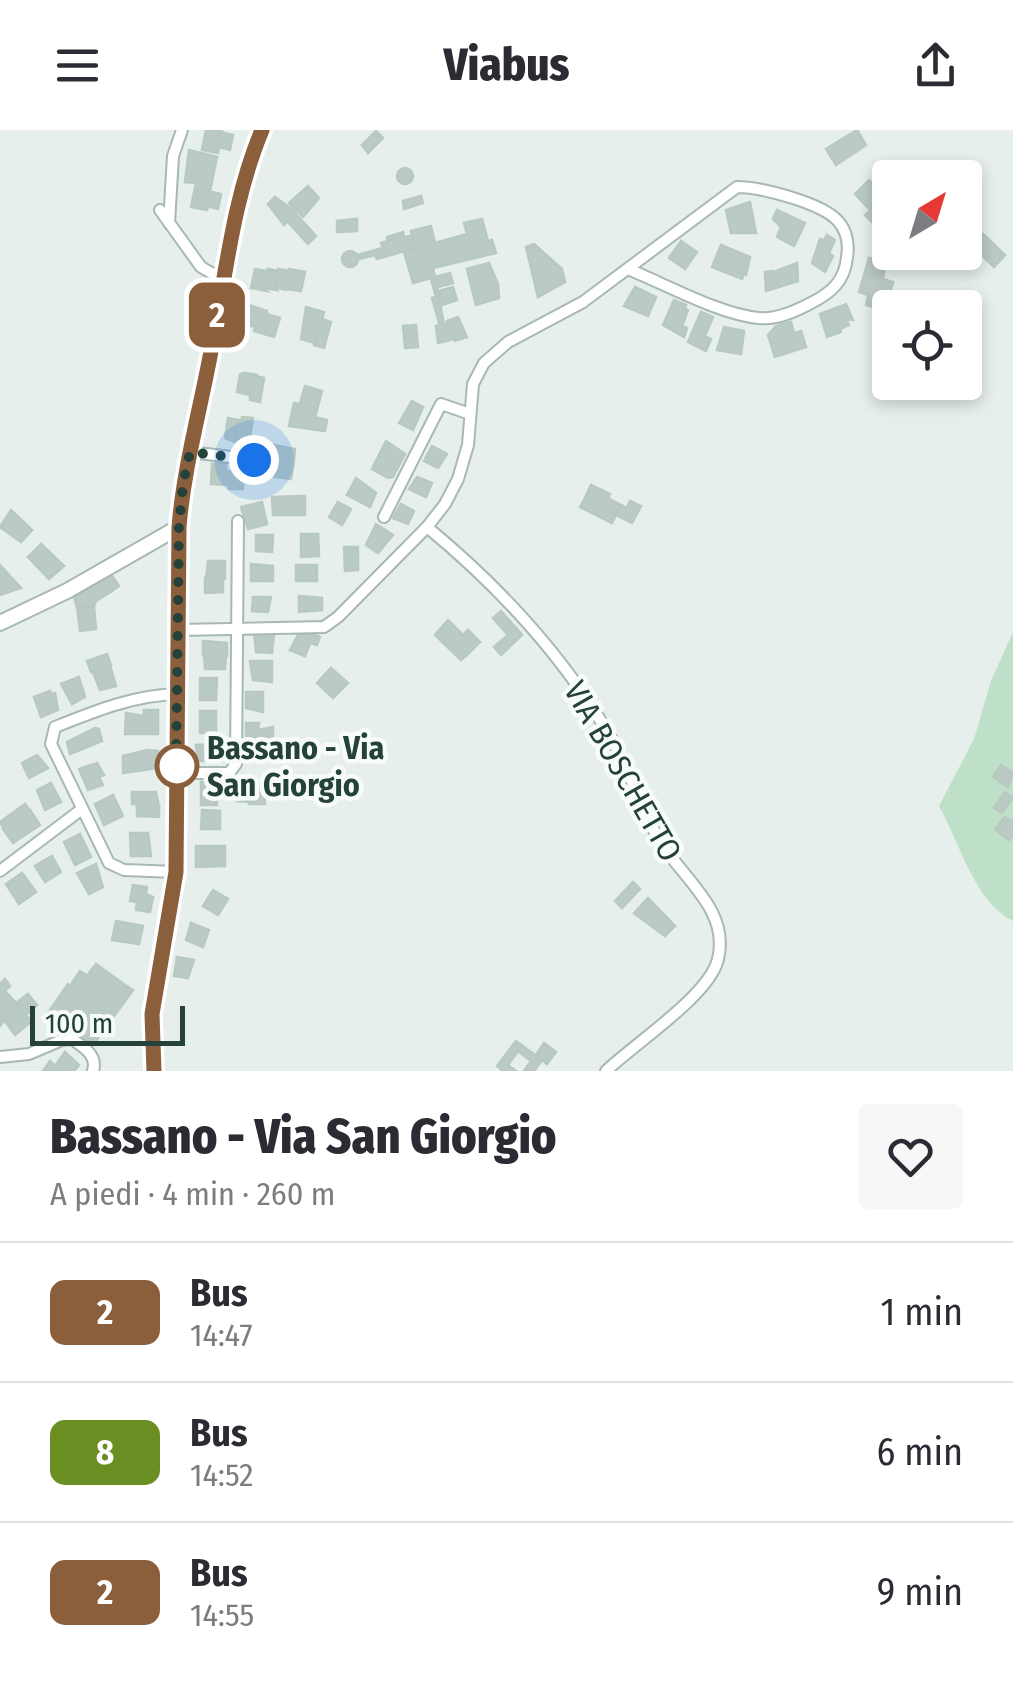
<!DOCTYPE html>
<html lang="it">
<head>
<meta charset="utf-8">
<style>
  :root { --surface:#fff; --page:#f7f7f7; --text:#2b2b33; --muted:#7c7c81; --line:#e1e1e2 }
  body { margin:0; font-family:"Fira Sans Condensed",sans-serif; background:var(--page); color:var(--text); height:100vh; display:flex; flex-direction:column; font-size:38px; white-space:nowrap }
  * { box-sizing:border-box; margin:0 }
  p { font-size:32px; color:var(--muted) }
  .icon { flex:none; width:55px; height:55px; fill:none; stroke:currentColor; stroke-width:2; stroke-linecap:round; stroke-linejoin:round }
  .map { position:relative; height:941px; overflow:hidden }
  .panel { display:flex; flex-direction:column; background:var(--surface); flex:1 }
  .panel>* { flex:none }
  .badge { padding:0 20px; border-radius:15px; font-size:35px; line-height:65px }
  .needle { width:65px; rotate:38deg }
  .tools { position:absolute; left:872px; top:30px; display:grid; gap:20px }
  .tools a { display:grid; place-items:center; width:110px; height:110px; border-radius:10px; background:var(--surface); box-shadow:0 5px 15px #0003; font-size:50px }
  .scale { position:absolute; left:30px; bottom:25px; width:155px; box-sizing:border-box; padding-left:10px; border:5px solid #24423a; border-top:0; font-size:28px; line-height:35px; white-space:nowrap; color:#24423a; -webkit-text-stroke:8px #f7fbf9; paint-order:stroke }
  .you { position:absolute; width:50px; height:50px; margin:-25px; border:8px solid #fff; border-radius:50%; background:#1a73e8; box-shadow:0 0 0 15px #1a73e833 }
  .map>.badge { position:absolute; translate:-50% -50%; box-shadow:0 0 0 5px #fff }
  .round { display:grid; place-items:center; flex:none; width:105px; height:105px; border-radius:10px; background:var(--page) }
  .headline { display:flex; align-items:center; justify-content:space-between; height:170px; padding:0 50px }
  h1 { font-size:48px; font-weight:800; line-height:75px }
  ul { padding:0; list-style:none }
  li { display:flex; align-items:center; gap:30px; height:140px; padding:0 50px; border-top:2px solid var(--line) }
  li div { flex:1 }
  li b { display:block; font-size:38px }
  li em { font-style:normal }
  li .badge { min-width:110px; font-weight:700; text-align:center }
  header { display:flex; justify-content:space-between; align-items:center; height:130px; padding:0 50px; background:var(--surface); font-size:45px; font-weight:800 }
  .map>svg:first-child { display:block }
  .green { fill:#bfe0c8 }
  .building { fill:#bbcac4; stroke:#b8c9c2; stroke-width:2.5 }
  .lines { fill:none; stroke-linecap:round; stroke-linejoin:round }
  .minor-casing { stroke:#a8b8b2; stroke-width:14 }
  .tertiary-casing { stroke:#a8b8b2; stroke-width:18 }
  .minor { stroke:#fff; stroke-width:10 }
  .tertiary { stroke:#fff; stroke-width:14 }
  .line-casing { stroke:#fff; stroke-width:22 }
  .line { stroke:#8b5e3c; stroke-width:15 }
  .walk { stroke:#24423a; stroke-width:10; stroke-dasharray:0 18 }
  .stop-dot { fill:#fff; stroke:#8b5e3c; stroke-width:5 }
  .labels { text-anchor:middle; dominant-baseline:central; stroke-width:9; stroke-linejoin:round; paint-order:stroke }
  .stop-label { font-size:32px; font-weight:bold; fill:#24423a; stroke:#f7fbf9; text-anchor:start }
  .street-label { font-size:32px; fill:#24423a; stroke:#f7fbf9 }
</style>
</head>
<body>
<header><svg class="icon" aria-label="menu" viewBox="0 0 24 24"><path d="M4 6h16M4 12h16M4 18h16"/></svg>Viabus<svg class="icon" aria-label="share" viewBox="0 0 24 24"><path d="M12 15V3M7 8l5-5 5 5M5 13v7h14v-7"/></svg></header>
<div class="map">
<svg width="1013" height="941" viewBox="0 0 1013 941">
  <rect width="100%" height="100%" fill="#e6efeb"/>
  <path class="green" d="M 1013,502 L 1013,791 C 975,773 959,711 939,676 L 974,609 L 991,551 Z"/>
  <g class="building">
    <path d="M 206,0 L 222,0 L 222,3 L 210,0 L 207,14 L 219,18 L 218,23 L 202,20 Z"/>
    <path d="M 210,0 L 233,5 L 230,20 L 207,14 Z"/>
    <path d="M 857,0 L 866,15 L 836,35 L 826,19 Z"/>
    <path d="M 376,1 L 383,8 L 368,23 L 362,15 Z"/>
    <path d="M 189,20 L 217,27 L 210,61 L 198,59 L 195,73 L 208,77 L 207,80 L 191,77 L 196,53 L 185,52 Z"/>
    <circle cx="405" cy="46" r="8"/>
    <path d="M 869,50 L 882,64 L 873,77 L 868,78 L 855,64 Z"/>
    <path d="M 308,56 L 319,68 L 303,87 L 289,73 Z"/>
    <path d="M 198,59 L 221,64 L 218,79 L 195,73 Z"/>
    <path d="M 421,66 L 423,73 L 404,79 L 403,71 Z"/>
    <path d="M 275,67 L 296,82 L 284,95 L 268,74 Z"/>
    <path d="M 881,69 L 890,79 L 890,92 L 881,101 L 865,85 Z"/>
    <path d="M 750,72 L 756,103 L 731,103 L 726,80 Z"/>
    <path d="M 777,80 L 805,93 L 794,116 L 777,107 L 781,97 L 773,89 Z"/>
    <path d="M 295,83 L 316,106 L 308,114 L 287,91 Z"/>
    <path d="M 357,89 L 357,101 L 337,102 L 337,91 Z"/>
    <path d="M 482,89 L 488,111 L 492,110 L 496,123 L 433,138 L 435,147 L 413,153 L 404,122 L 415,119 L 411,101 L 431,96 L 435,113 L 467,104 L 464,93 Z"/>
    <path d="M 403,102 L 404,107 L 411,106 L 415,118 L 377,129 L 375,125 L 359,129 L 357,125 L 383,118 L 381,113 L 388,111 L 387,107 Z"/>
    <path d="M 983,104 L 1005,125 L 994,137 L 972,116 Z"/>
    <path d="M 827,105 L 835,110 L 829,123 L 833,126 L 825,142 L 812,133 L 820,109 L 824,110 Z"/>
    <path d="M 681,111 L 697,122 L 685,139 L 669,128 Z"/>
    <path d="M 534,114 L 562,139 L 565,152 L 538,167 L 526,117 Z"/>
    <path d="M 721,115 L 750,127 L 746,145 L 714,132 Z"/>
    <circle cx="350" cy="129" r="8"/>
    <path d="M 869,128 L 885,131 L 883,149 L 893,152 L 889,168 L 882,166 L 879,179 L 866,175 L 868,165 L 859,162 Z"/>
    <path d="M 714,132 L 744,144 L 742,149 L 712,137 Z"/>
    <path d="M 489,133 L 498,154 L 499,168 L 476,175 L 467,139 Z"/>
    <path d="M 797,133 L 798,151 L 779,157 L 776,141 Z"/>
    <path d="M 255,139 L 267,141 L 264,158 L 267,161 L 251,158 Z"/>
    <path d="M 268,139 L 278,141 L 275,157 L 277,160 L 264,158 Z"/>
    <path d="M 278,139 L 289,141 L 286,160 L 275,157 Z"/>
    <path d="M 289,139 L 305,142 L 301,161 L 286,159 Z"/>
    <path d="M 773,141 L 779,157 L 766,161 L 765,142 Z"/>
    <path d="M 450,143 L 453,153 L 438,157 L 435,147 Z"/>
    <path d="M 435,148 L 444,194 L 440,196 L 432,168 L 436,167 L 431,149 Z"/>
    <path d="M 453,157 L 457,170 L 442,175 L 439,161 Z"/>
    <path d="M 635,157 L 656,167 L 648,186 L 624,176 Z"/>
    <path d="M 674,170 L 686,175 L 685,179 L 688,180 L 682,196 L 687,198 L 684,207 L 663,195 Z"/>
    <path d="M 846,174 L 853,190 L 846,189 L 849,195 L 840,199 L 841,202 L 827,207 L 820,184 Z"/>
    <path d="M 249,175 L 267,181 L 264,192 L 257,190 L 255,197 L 243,194 Z"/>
    <path d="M 306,177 L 324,182 L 315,213 L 301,209 Z"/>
    <path d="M 701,182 L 713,187 L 705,206 L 711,209 L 706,221 L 688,212 Z"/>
    <path d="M 267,184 L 280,188 L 274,207 L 254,201 L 257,190 L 264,192 Z"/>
    <path d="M 458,187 L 467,207 L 455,211 L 447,191 Z"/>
    <path d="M 322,189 L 331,192 L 324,218 L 314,215 Z"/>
    <path d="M 791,192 L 794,203 L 801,201 L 806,217 L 775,227 L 768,205 L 776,196 Z"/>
    <path d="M 447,193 L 455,209 L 438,213 L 436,196 Z"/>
    <path d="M 416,195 L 418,217 L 405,218 L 403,196 Z"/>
    <path d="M 724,197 L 744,201 L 741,224 L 717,220 Z"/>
    <path d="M 245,243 L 258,245 L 250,245 L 246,262 L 250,263 L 250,265 L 237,262 L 240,244 Z"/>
    <path d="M 250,245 L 264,248 L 260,272 L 250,270 L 250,263 L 246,262 Z"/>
    <path d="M 305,256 L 322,261 L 316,283 L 303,281 L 299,277 Z"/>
    <path d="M 412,271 L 423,277 L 413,300 L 399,293 Z"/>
    <path d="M 294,273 L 300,274 L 303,281 L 316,283 L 315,287 L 327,290 L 325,301 L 289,296 Z"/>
    <path d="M 242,287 L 253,288 L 249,312 L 234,310 L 237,290 L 242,290 Z"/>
    <path d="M 228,288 L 237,290 L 235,312 L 225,308 Z"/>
    <path d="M 386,311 L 405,324 L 393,347 L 388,348 L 372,339 Z"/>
    <path d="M 274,315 L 295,319 L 294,330 L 272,328 Z"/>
    <path d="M 432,316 L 447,324 L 438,338 L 424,331 Z"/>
    <path d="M 286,329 L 294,331 L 291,349 L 275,347 L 278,332 Z"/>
    <path d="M 212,334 L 226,334 L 227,355 L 211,354 Z"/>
    <path d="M 227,341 L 243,341 L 243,359 L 229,359 Z"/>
    <path d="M 417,347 L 432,353 L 426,367 L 409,359 Z"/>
    <path d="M 356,348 L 376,363 L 370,377 L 347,365 Z"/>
    <path d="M 591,355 L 610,364 L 608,368 L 621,375 L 616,385 L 584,370 Z"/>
    <path d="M 305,366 L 305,385 L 273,385 L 272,367 Z"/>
    <path d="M 584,370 L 616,385 L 612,393 L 580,377 Z"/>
    <path d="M 630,371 L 641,376 L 632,393 L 616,385 L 621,375 L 627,378 Z"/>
    <path d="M 262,372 L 267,394 L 248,399 L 241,377 Z"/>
    <path d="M 338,372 L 351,379 L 342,395 L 329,387 Z"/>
    <path d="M 401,374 L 414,381 L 408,394 L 393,388 Z"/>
    <path d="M 11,380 L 32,400 L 21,412 L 0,397 Z"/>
    <path d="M 376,394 L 393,405 L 378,423 L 366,415 Z"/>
    <path d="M 301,404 L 318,404 L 319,426 L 301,427 Z"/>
    <path d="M 256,405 L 273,405 L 272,422 L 256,421 Z"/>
    <path d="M 41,414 L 64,436 L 49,449 L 28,427 Z"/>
    <path d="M 344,417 L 358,417 L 358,440 L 345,441 Z"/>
    <path d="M 208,431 L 225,431 L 225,449 L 206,450 Z"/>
    <path d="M 251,434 L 273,436 L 273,451 L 251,451 Z"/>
    <path d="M 0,435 L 21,458 L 0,465 Z"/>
    <rect x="296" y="435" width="21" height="16"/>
    <path d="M 110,443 L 119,456 L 112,461 L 107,453 L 92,463 L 96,471 L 94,476 L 77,477 L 74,467 Z"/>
    <path d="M 205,448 L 223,450 L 223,462 L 205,463 Z"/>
    <path d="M 107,453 L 112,461 L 96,471 L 92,463 Z"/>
    <path d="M 299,466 L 322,468 L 322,480 L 299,482 Z"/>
    <path d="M 253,467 L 271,467 L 268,482 L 252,481 Z"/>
    <path d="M 94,476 L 96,499 L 80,501 L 77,477 Z"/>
    <path d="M 501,481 L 522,505 L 501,525 L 494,517 L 508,505 L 493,488 Z"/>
    <path d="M 448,490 L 453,495 L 443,505 L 466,526 L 461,530 L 435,505 Z"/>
    <path d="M 453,495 L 463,505 L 468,500 L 480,512 L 467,525 L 443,505 Z"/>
    <path d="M 301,499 L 320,507 L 317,515 L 310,513 L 305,526 L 290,520 Z"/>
    <path d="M 254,501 L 274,504 L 272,523 L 256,522 Z"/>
    <path d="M 203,511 L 227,513 L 227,526 L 204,523 L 203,526 Z"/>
    <path d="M 204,523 L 226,525 L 225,539 L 205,539 Z"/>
    <path d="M 107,524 L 111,535 L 91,542 L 87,531 Z"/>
    <path d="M 250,531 L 272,531 L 272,552 L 253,550 Z"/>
    <path d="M 110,535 L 116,556 L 100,560 L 93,542 Z"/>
    <path d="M 331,538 L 348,553 L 333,568 L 317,553 Z"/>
    <path d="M 79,547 L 85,567 L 72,574 L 61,554 Z"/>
    <path d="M 200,548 L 217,548 L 216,570 L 200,570 Z"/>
    <path d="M 50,561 L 51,564 L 55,563 L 58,580 L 41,587 L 34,567 Z"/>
    <path d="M 246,562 L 263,562 L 263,582 L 246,578 Z"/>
    <path d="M 144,580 L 158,580 L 158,604 L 125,604 L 126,583 L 144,586 Z"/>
    <rect x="200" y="581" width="16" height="22"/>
    <path d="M 246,593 L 259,593 L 258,600 L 273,597 L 273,618 L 255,617 L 255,607 L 246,607 Z"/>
    <path d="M 95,598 L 99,599 L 102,611 L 70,624 L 67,612 Z"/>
    <path d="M 224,614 L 223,631 L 198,631 L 196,615 Z"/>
    <path d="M 147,620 L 158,621 L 158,638 L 123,643 L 123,626 Z"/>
    <path d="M 37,625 L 48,638 L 29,648 L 22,633 Z"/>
    <path d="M 97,633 L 104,645 L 99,647 L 103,655 L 88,660 L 79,639 Z"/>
    <path d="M 1001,635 L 1013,643 L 1008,657 L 993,647 Z"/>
    <path d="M 216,651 L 217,675 L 201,675 L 201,652 Z"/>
    <path d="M 51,653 L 61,672 L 45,680 L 37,660 Z"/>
    <path d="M 263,653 L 265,674 L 249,674 L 249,655 Z"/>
    <path d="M 237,655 L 249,655 L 250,672 L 237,671 Z"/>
    <path d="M 132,662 L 156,662 L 159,677 L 137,677 L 137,674 L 132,674 Z"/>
    <path d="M 1005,662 L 1013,668 L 1002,683 L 994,678 Z"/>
    <path d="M 113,665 L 123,686 L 104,695 L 95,674 Z"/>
    <path d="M 25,674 L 30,681 L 4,699 L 0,692 Z"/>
    <path d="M 137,677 L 159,677 L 159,687 L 137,686 Z"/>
    <path d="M 30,680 L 40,695 L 13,713 L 3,699 Z"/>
    <path d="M 202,680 L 220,681 L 220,699 L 201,699 Z"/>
    <path d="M 1005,687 L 1013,692 L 1013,705 L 1009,710 L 995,699 Z"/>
    <path d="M 130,703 L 148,703 L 151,726 L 131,726 Z"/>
    <path d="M 80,704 L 91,727 L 75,735 L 64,712 Z"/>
    <path d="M 196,716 L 225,716 L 225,736 L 196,737 Z"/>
    <path d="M 52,726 L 61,742 L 45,752 L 35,736 Z"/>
    <path d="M 96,734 L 103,757 L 89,764 L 77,743 Z"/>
    <path d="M 22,743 L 36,762 L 19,774 L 6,754 Z"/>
    <path d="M 633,752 L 640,759 L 622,778 L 615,771 Z"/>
    <path d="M 133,755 L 147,757 L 146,764 L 153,767 L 150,782 L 136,780 L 137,772 L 130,771 Z"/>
    <path d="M 213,760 L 228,769 L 218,785 L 203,776 Z"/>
    <path d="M 648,768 L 675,796 L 665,806 L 634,783 Z"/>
    <path d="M 116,791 L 143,796 L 139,814 L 112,810 Z"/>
    <path d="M 191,793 L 209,800 L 203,817 L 186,810 Z"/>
    <path d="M 177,827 L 194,830 L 188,848 L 174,846 Z"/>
    <path d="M 96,834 L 128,857 L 123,865 L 90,842 Z"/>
    <path d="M 80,841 L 88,846 L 77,861 L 70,856 Z"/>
    <path d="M 90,842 L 123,865 L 94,904 L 62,882 Z"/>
    <path d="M 5,849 L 10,856 L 5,861 L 17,874 L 6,883 L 8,886 L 0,896 L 0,854 Z"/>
    <path d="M 68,854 L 77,861 L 57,889 L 48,883 Z"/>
    <path d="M 128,857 L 133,860 L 93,915 L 89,912 Z"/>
    <path d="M 28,864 L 37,875 L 26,885 L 16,873 Z"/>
    <path d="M 18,873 L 25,883 L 13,892 L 6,883 Z"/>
    <path d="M 62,882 L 94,904 L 89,912 L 57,889 Z"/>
    <path d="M 24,884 L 32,891 L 15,905 L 4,890 L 8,886 L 13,892 Z"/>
    <path d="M 516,911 L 542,930 L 534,941 L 524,941 L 531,931 L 518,921 L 508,935 L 516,941 L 503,941 L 497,936 Z"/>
    <path d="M 544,913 L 556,922 L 547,934 L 536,925 Z"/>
    <path d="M 65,922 L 79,935 L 74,941 L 43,941 L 50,931 L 55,936 Z"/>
  </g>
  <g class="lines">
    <defs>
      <g id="minor">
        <path d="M 160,80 L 201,137 L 222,149"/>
        <path d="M 169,93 L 173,26 L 182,0"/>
        <path d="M 191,322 L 254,330"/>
        <path d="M 384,387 L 441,274 L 470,284"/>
        <path d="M 427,397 C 502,459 567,529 615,615 C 632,646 641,681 660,711 C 683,749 730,780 718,829 C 710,865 634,914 606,941"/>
        <path d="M 178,500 L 324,497 L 338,487 L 427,397 L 445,374 L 458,349 L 468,315 L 473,254 L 484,233 L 508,212 L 583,172 L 737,57 C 761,57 822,73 838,91 C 847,101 849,115 847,127 C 845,151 831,163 811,173 C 796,181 777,190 759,188 C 721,185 665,154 628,139"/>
        <path d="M 176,643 L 229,643 L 236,634 L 238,391"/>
        <path d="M 0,741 L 82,679"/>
        <path d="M 176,742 L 124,740 L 109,733 L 51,614 L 55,597 C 95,581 134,565 178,564"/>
        <path d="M 0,927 L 29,924 L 62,910 L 72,909 C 83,917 98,925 93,941"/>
      </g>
      <g id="tertiary">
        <path d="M 0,493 L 67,461 L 179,397"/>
        <path d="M 154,941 L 152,884 L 177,725 L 179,397 C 184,336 201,276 212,216 C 226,144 233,69 262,0"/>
      </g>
    </defs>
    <use href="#minor" class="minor-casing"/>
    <use href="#tertiary" class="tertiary-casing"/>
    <use href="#minor" class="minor"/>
    <use href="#tertiary" class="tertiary"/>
  </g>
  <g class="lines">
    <defs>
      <path id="line" d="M 154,941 L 152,884 L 176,742 L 179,397 C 184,336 201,277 212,216 C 226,144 233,69 262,0"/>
    </defs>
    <use href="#line" class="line-casing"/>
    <use href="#line" class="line"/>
    <path class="walk" d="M 177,636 L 176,643 L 179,397 L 183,354 L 190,322 L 254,330"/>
  </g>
  <circle class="stop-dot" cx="177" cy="636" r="20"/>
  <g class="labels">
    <g class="stop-label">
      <text x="207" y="618">Bassano - Via<tspan x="207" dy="37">San Giorgio</tspan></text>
    </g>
    <g class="street-label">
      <text transform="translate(623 641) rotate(60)">VIA BOSCHETTO</text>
    </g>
  </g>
</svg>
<div class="tools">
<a><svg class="needle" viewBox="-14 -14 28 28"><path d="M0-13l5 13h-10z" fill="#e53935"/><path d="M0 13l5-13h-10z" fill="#7c7c81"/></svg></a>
<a><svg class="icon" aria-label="locate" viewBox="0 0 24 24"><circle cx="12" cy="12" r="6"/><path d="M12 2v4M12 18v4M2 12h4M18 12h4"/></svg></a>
</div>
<div class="scale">100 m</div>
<div class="you" style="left:254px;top:330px"></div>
<b class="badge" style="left:217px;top:185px;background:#8b5e3c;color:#fff">2</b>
</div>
<section class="panel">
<div class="headline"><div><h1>Bassano - Via San Giorgio</h1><p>A piedi · 4 min · 260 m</p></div><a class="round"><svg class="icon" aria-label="heart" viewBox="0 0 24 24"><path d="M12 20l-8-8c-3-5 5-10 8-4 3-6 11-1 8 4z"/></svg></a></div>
<ul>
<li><span class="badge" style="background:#8b5e3c;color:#fff">2</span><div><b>Bus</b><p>14:47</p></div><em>1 min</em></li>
<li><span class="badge" style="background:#6b8e23;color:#fff">8</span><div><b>Bus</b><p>14:52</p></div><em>6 min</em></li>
<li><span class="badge" style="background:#8b5e3c;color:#fff">2</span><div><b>Bus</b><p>14:55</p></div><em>9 min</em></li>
</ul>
</section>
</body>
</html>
